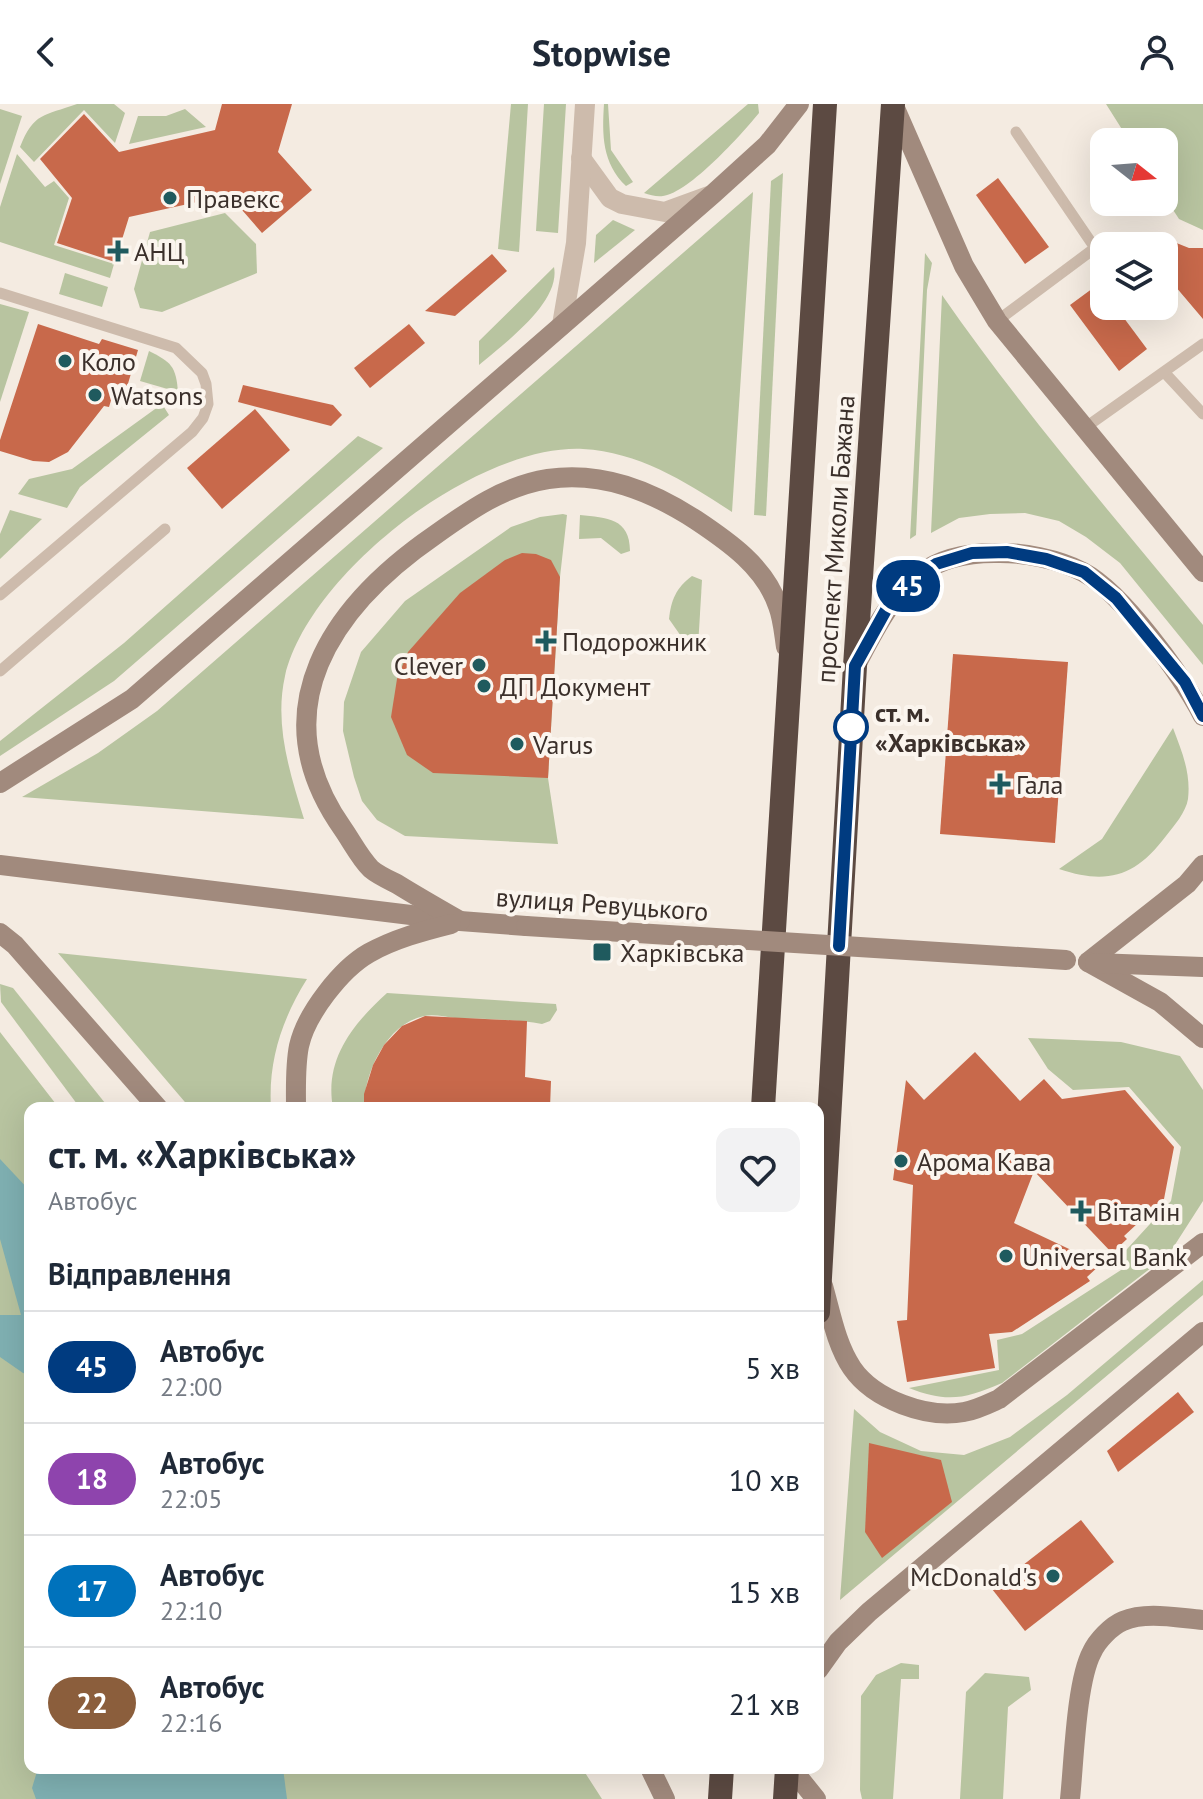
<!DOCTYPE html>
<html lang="uk">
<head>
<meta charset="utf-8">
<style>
  :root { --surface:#fff; --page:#f2f2f3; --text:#1f2937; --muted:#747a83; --line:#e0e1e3 }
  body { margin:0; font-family:"PT Sans",sans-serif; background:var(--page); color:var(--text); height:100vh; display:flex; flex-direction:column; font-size:30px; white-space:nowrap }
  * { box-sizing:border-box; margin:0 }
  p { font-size:26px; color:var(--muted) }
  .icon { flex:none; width:44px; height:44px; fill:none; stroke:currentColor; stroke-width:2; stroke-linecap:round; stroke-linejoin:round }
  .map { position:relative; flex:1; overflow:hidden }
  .side { position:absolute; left:24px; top:998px; width:800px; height:672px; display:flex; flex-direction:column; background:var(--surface); border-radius:16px; box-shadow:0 8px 32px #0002 }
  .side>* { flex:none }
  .badge { padding:0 16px; border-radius:26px; font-size:28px; line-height:52px }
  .needle { width:52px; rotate:107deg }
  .tools { position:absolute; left:1090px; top:24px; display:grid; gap:16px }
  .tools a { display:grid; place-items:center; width:88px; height:88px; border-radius:16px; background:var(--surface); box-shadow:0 8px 32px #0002; font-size:40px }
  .map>.badge { position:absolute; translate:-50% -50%; box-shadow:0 0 0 4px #fff }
  h2 { padding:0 24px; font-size:30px; line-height:72px }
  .round { display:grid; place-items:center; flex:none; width:84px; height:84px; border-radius:16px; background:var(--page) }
  .headline { display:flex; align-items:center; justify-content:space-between; height:136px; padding:0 24px }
  h1 { font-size:38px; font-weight:800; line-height:60px }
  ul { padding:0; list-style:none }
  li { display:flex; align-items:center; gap:24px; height:112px; padding:0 24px; border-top:2px solid var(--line) }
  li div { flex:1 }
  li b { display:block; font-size:30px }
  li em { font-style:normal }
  li .badge { min-width:88px; font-weight:700; text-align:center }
  header { display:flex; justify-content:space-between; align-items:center; height:104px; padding:0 24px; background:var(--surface); font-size:36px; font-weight:800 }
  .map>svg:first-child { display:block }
  .green { fill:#b8c4a0 }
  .water { fill:#7fb0b2 }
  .building { fill:#c8694b }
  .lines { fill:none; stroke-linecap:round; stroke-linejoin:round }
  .lane { stroke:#cdbbac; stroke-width:11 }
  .street { stroke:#cdbbac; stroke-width:20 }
  .secondary { stroke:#a18a7d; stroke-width:20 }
  .highway { stroke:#5c4a42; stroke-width:24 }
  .secondary-bridge { stroke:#a18a7d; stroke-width:20 }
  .line-casing { stroke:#fff; stroke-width:18 }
  .line { stroke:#003b80; stroke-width:12 }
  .poi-dot { fill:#1f5a5e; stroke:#fbf5ee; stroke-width:3 }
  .stop-dot { fill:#fff; stroke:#003b80; stroke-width:4 }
  .labels { text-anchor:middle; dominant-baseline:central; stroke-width:8; stroke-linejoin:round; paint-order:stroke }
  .poi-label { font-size:26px; fill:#3b302b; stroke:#fbf5ee; text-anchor:start }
  .street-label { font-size:26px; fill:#3b302b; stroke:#fbf5ee }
  .stop-label { font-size:26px; font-weight:bold; fill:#3b302b; stroke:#fbf5ee; text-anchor:start }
</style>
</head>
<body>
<header><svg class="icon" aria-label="back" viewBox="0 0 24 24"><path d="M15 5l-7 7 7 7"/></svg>Stopwise<svg class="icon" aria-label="person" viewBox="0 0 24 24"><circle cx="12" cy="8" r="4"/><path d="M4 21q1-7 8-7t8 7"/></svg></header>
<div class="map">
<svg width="1203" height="1695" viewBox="0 0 1203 1695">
  <rect width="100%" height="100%" fill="#f4ebe1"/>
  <g class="green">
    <path d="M 77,0 L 114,0 L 125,9 L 115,39 L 84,6 L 34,58 L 20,43 C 34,8 44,12 77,0 Z"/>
    <path d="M 511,0 L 528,0 L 519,148 L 498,145 Z"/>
    <path d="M 544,0 L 566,0 L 558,129 L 536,127 Z"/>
    <path d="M 604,0 L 608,0 L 611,46 L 633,78 L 626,82 C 602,59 602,31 604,0 Z"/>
    <path d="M 748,0 L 758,0 L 759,9 C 742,30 689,89 663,92 C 657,93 650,91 644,89 Z"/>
    <path d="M 1106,0 L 1203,0 L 1203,126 L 1179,115 L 1164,92 L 1164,38 L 1130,38 Z"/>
    <path d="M 0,5 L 22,12 L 0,80 Z"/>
    <path d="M 185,5 L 206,23 L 129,40 L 138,12 L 166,12 Z"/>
    <path d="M 17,50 L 45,83 L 54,77 L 69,94 L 54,141 L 114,160 L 110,174 L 0,138 L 0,103 Z"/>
    <path d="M 783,69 L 766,412 L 754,411 L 771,77 Z"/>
    <path d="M 753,88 L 732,408 C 686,378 639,348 583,345 C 476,340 309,469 285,572 C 274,621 290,669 304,715 L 22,693 L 98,649 L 157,607 Z"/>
    <path d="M 225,109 L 256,140 L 257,169 L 162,208 L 140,204 L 134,185 L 150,128 Z"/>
    <path d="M 613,116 L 635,126 L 594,159 L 596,131 Z"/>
    <path d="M 925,149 L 932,159 L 927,186 L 916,431 L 910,435 Z"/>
    <path d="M 554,163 C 561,199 502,241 479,261 L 479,237 Z"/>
    <path d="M 65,169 L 108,183 L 102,203 L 59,190 Z"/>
    <path d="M 942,191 C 1022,306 1114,413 1203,521 L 1203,561 L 1120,459 L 1086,433 L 1059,417 L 1025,409 L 990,410 L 959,414 L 931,429 Z"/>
    <path d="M 0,200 L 29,208 L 0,298 Z"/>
    <path d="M 149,247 C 171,258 176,262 178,288 L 140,277 Z"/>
    <path d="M 162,300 L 169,311 L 80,383 L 67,404 L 18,390 L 29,375 L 72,365 Z"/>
    <path d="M 358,332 L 383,344 L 114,577 L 0,652 L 0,637 L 124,539 Z"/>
    <path d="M 10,406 L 42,415 L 0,455 L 0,430 Z"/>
    <path d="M 563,410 L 567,411 L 560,473 L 548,674 L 558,740 L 405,732 L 377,716 L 362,697 L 354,673 L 343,627 L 344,598 L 361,548 L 405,497 L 511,423 L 540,413 Z"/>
    <path d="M 580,411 C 607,414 630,414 630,447 L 621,450 L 601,434 L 579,435 Z"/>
    <path d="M 692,472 L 702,476 L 698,543 L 692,548 L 669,515 C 671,496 676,484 692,472 Z"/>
    <path d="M 1173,624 C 1182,648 1191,669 1188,695 C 1186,708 1174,722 1166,732 C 1135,773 1107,781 1059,765 L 1102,735 Z"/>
    <path d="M 58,849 L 307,875 C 282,915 268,957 271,1004 L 190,1004 Z"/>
    <path d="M 0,880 L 13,884 L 109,1004 L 80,1004 L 1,898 Z"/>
    <path d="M 387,889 L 556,900 L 557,906 L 550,917 L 542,920 C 513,915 484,915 455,914 C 446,913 434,910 424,912 C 386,920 364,969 364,1004 L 333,1004 C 324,955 353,920 387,889 Z"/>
    <path d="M 0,928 L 59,1004 L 30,1004 L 30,1664 L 582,1664 L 602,1695 L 0,1695 Z"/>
    <path d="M 1028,934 L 1121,938 L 1180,952 L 1203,986 L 1203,1097 L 1169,1150 L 1002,1279 C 965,1295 947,1299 909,1284 L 999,1266 L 997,1236 L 1022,1230 L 1121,1166 L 1117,1156 L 1171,1097 L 1181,1043 L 1129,983 L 1073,986 L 1048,965 Z"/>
    <path d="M 1203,1176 L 1203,1191 L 840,1496 L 854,1305 L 880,1328 L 921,1347 L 964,1351 L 1010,1333 L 1067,1291 Z"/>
    <path d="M 901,1559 L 919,1561 L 919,1575 L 901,1575 L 893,1695 L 862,1695 L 860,1686 L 861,1592 L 876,1571 Z"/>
    <path d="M 985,1569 L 1029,1573 L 1031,1586 L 1008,1603 L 1003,1695 L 960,1695 L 966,1588 Z"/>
  </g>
  <g class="water">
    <path d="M 0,1055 L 30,1087 L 30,1271 L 23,1269 L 0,1253 L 0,1211 L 21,1211 L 0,1135 Z"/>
    <path d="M 38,1664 L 283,1664 L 287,1695 L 36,1695 L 32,1684 Z"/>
  </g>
  <g class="building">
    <path d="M 222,0 L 292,0 L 278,48 L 312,86 L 262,129 L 229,91 L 129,113 L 115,158 L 57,139 L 72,94 L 40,55 L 84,10 L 119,48 L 215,26 Z"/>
    <path d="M 998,74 L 1049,143 L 1025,160 L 976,91 Z"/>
    <path d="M 1164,134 L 1189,144 L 1203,144 L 1203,215 L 1164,169 Z"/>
    <path d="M 492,150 L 507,167 L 455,212 L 425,207 Z"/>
    <path d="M 1104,176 L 1104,202 L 1115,202 L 1147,245 L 1119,267 L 1070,201 Z"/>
    <path d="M 38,220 L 99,240 L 102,235 L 138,246 L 127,283 L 116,280 L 109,303 L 104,302 L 68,348 L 49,358 L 33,357 L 0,347 L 0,336 Z"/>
    <path d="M 409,220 L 425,239 L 370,284 L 354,264 Z"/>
    <path d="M 243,281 L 333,301 L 342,311 L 331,322 L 238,298 Z"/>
    <path d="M 255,305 L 290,346 L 222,405 L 187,364 Z"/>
    <path d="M 522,449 L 536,450 L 551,456 L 560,473 L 548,674 L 433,669 L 407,651 L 391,613 L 397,575 L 408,548 L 460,489 L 505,456 Z"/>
    <path d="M 953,550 L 1068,558 L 1055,739 L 940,730 Z"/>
    <path d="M 425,912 L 527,917 L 525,973 L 551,977 L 550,1004 L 364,1004 L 364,990 L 373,961 L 384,941 L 402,922 Z"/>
    <path d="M 975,948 L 1020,997 L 1044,975 L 1062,995 L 1125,986 L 1174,1043 L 1164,1095 L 1124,1132 L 1127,1135 L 1112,1149 L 1034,1067 L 1014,1119 L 1101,1160 L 1087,1173 L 1090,1177 L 1012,1228 L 989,1230 L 995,1264 L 907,1278 L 897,1217 L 907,1216 L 913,1081 L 893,1076 L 906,976 L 924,996 Z"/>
    <path d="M 1178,1288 L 1194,1308 L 1118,1368 L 1107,1347 Z"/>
    <path d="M 869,1339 L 941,1356 L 952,1398 L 882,1454 L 865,1428 Z"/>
    <path d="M 1081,1416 L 1114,1458 L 1025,1527 L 992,1485 Z"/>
  </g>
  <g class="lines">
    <g class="lane">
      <path d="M 0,189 L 176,244 L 202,269 L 206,280 L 208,300 L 203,314 L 192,328 L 0,491"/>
      <path d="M 997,217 L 1095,144 L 1016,28"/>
      <path d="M 1165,269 L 1203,310"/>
      <path d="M 1086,323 L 1203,240"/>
      <path d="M 0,567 L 165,425"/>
    </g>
    <g class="street">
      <path d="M 581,54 L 610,94 L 622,100 L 665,108 L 709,92"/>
      <path d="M 562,221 L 576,139 L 585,0"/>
    </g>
    <g class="secondary">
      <path d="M 894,2 L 964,162 L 997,217 L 1203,468"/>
      <path d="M 857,559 C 874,527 891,492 920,470 C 941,454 969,449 994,449 C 1023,448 1058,455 1083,468 C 1123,489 1182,572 1203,612"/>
      <path d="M 0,679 L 132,595 L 713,90 L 767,41 L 799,0"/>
      <path d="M 0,761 L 460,817 L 526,822"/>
      <path d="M 460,817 C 439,805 418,793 397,780 C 389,776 378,771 371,765 C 360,754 352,738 343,725 C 259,606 332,502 435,431 C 470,406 504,382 548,375 C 602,367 651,387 696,416 C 729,438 765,463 778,502 C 783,515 784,530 786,543"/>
      <path d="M 0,829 L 15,841 L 158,1004"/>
      <path d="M 1088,858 L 1187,780 L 1203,761"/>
      <path d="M 1088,858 L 1160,898 L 1203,934"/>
      <path d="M 1095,859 L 1203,863"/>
      <path d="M 296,1004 C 296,983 295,962 299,942 C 306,910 341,865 369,849 C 394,835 423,827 451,820"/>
      <path d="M 823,1182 C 831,1210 836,1240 852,1264 C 874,1296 928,1315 964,1308 C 976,1306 988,1300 999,1295 L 1203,1139"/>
      <path d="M 818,1566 L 838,1538 L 869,1508 L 1203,1228"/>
      <path d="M 650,1664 L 665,1695"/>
      <path d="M 791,1664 L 816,1695"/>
      <path d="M 1070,1695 C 1074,1658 1076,1578 1092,1548 C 1097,1537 1111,1522 1123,1517 C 1146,1507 1178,1514 1203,1516"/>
    </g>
    <g class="highway">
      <path d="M 763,1004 L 825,0"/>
      <path d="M 818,1208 L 855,562 L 893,0"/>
      <path d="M 720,1695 L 722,1664"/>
      <path d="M 785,1695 L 787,1664"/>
    </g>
    <path class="secondary-bridge" d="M 526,822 L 1066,856"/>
  </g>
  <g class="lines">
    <defs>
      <path id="line" d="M 839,842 L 855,562 L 886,506 L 918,471 L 936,460 L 972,449 L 1007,448 L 1046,455 L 1084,468 L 1116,494 L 1185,578 L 1203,612"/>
    </defs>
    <use href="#line" class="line-casing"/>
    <use href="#line" class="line"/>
  </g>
  <g class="poi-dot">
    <circle cx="170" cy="94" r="8"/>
    <path d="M114 135h8v8h8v8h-8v8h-8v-8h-8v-8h8z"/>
    <circle cx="65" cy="257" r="8"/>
    <circle cx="95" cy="291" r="8"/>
    <path d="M542 525h8v8h8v8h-8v8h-8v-8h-8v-8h8z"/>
    <circle cx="479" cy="561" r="8"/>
    <circle cx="484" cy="582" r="8"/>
    <circle cx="517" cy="640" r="8"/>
    <path d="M996 668h8v8h8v8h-8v8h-8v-8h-8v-8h8z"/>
    <rect x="592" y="838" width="20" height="20" rx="4"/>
    <circle cx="901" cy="1057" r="8"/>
    <path d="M1077 1095h8v8h8v8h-8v8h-8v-8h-8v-8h8z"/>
    <circle cx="1006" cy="1152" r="8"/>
    <circle cx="1053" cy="1472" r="8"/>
  </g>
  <circle class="stop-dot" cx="851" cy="623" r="16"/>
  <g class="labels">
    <g class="poi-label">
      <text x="186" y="94">Правекс</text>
      <text x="134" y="147">АНЦ</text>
      <text x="81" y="257">Коло</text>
      <text x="111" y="291">Watsons</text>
      <text x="562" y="537">Подорожник</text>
      <text x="463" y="561" text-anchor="end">Clever</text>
      <text x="500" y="582">ДП Документ</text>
      <text x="533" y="640">Varus</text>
      <text x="1016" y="680">Гала</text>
      <text x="620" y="848">Харківська</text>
      <text x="917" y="1057">Арома Кава</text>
      <text x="1097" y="1107">Вітамін</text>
      <text x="1022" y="1152">Universal Bank</text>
      <text x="1037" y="1472" text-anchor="end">McDonald's</text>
    </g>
    <g class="street-label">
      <text transform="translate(835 435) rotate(-86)">проспект Миколи Бажана</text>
      <text transform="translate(602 800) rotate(4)">вулиця Ревуцького</text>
    </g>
    <g class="stop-label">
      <text x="875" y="608">ст. м.<tspan x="875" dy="30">«Харківська»</tspan></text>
    </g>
  </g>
</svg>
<div class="tools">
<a><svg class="needle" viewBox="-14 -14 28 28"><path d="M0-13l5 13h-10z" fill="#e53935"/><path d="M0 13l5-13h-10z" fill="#747a83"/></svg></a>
<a><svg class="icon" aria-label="layers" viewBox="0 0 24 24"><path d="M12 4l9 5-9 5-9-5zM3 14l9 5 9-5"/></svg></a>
</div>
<b class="badge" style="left:908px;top:482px;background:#003b80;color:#fff">45</b>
<section class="side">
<div class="headline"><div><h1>ст. м. «Харківська»</h1><p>Автобус</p></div><a class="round"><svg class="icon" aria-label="heart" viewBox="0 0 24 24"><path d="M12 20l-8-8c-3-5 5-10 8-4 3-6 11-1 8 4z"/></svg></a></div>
<h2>Відправлення</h2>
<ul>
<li><span class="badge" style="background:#003b80;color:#fff">45</span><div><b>Автобус</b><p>22:00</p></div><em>5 хв</em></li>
<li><span class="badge" style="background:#8e44ad;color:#fff">18</span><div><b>Автобус</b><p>22:05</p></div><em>10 хв</em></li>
<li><span class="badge" style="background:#0072bc;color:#fff">17</span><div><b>Автобус</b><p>22:10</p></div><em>15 хв</em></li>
<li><span class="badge" style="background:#8b5e3c;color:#fff">22</span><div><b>Автобус</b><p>22:16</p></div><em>21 хв</em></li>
</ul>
</section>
</div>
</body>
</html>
